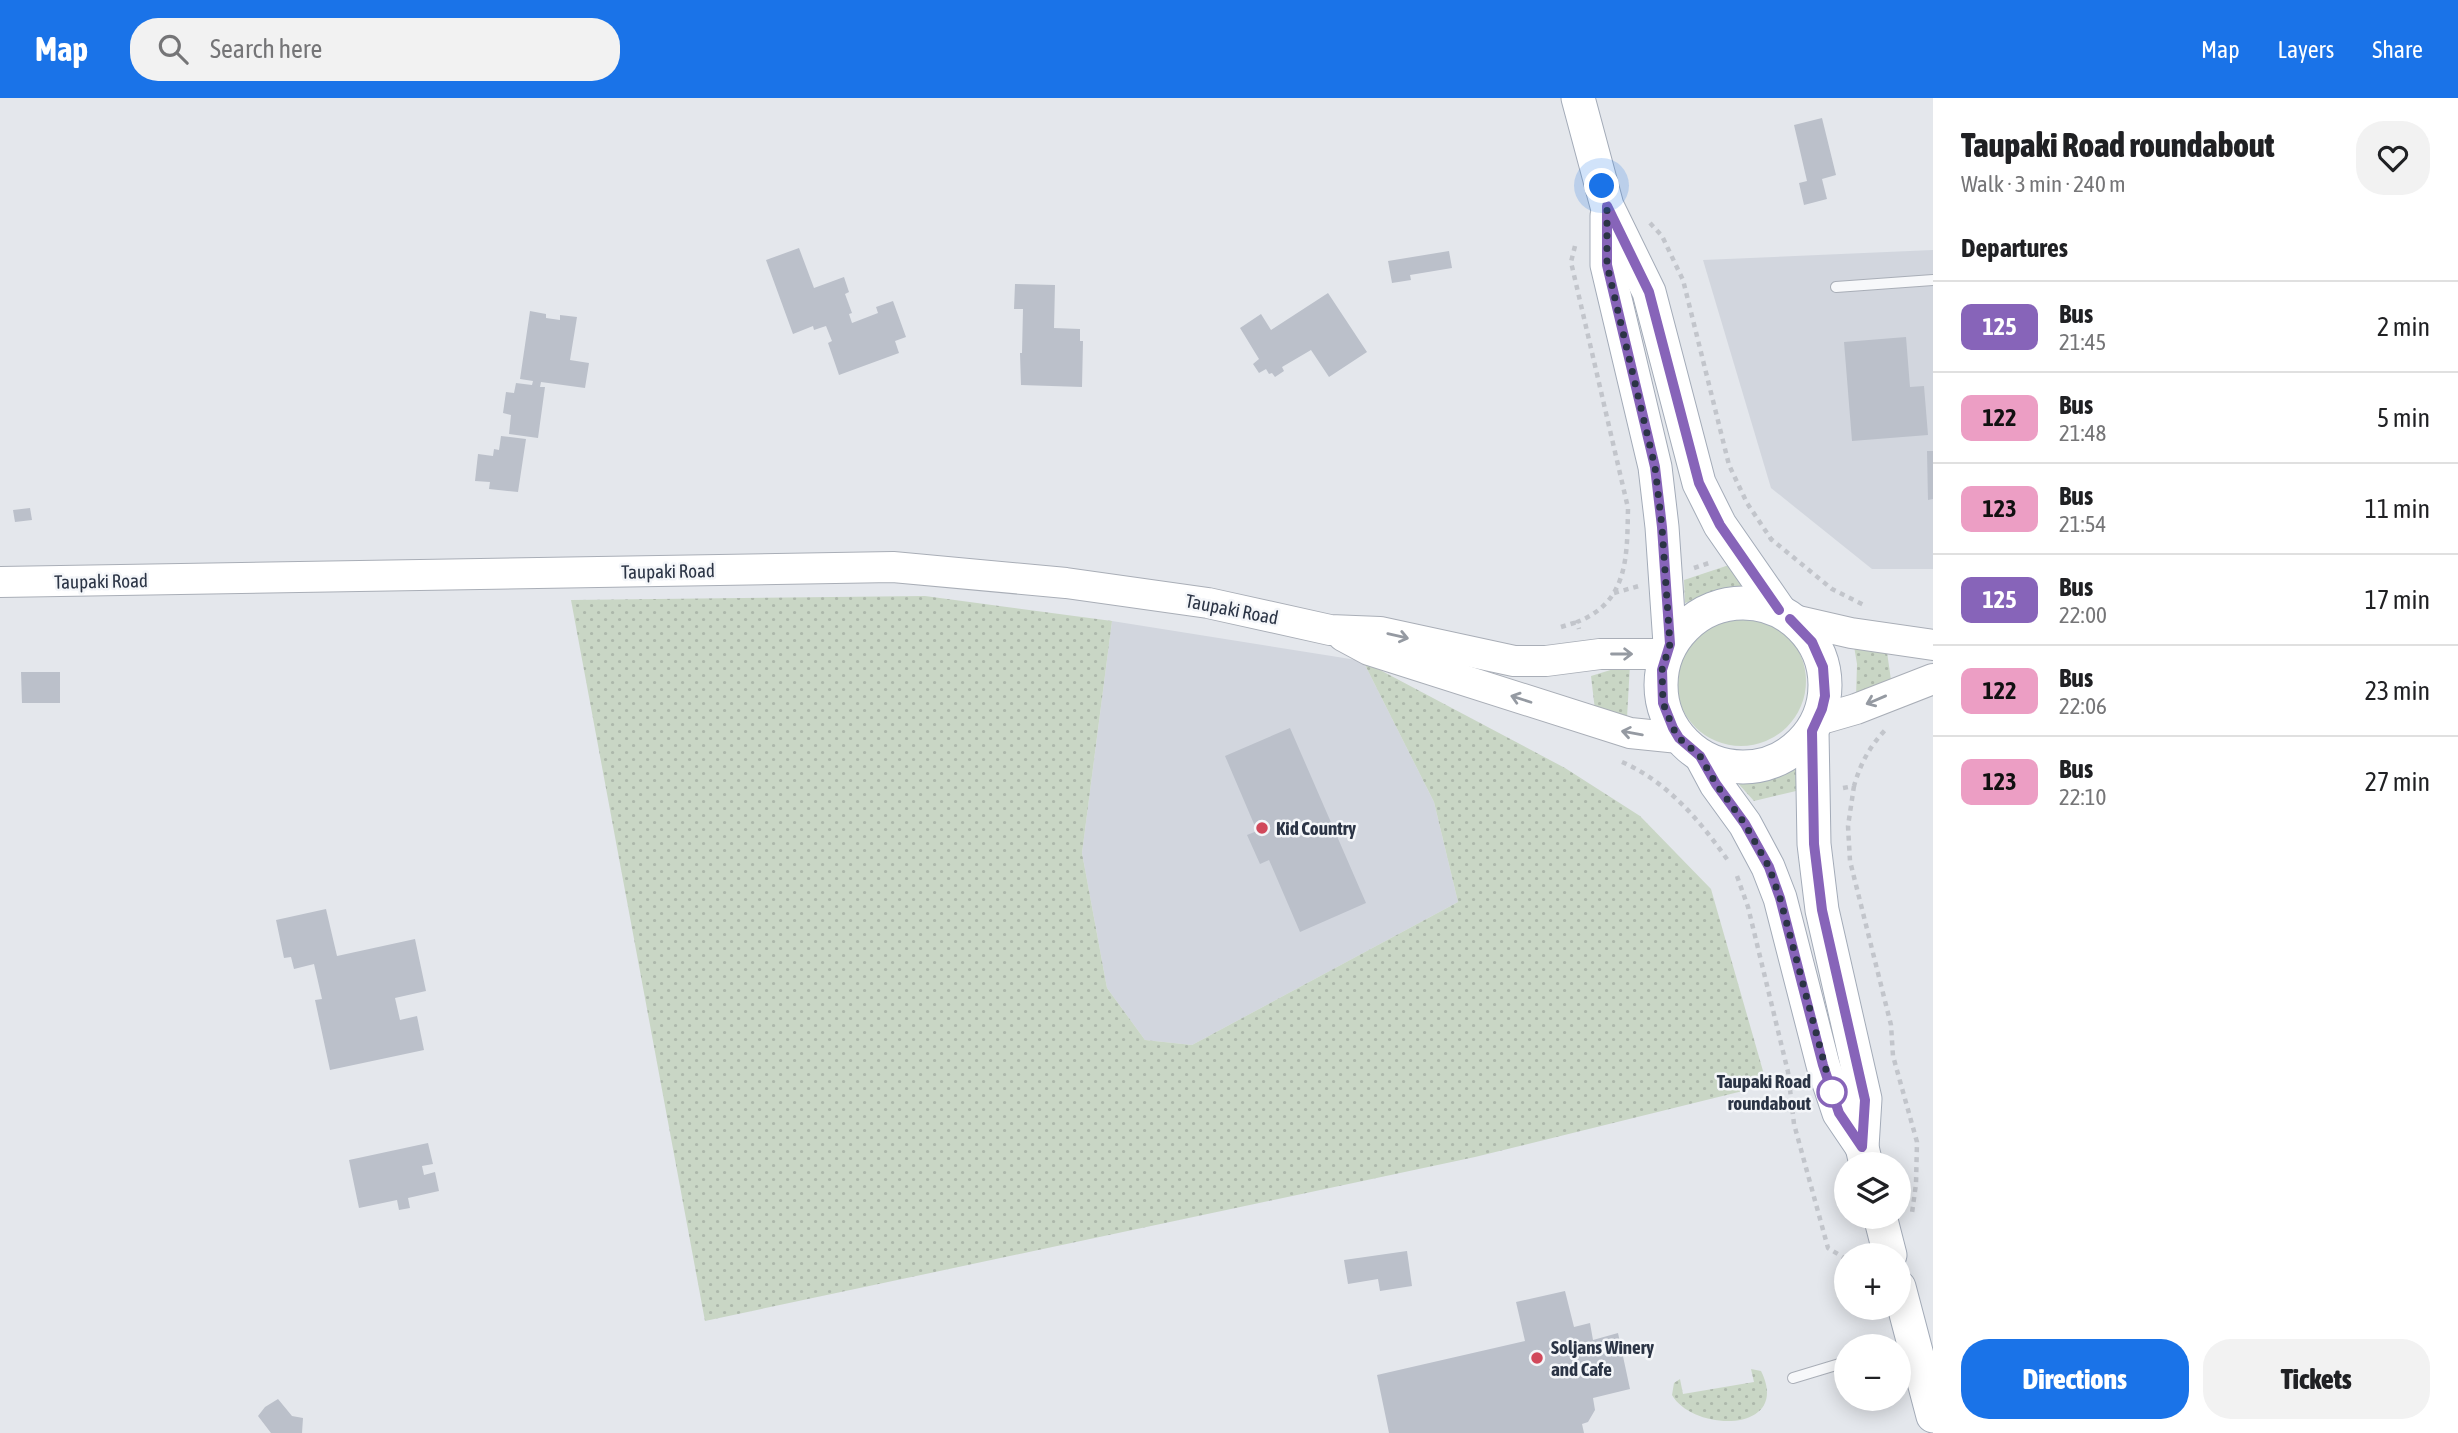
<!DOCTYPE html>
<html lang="en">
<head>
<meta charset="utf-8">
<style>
  :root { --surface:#fff; --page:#f2f2f2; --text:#202124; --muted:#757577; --line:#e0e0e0; --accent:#1a73e8 }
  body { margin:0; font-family:"Asap Condensed",sans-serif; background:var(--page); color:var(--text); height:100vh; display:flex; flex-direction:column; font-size:26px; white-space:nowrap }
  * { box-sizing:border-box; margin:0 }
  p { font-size:23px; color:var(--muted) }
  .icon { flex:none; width:38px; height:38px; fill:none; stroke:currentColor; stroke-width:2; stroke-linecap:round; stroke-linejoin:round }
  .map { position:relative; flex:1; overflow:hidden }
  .sheet { display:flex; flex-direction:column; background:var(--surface); width:525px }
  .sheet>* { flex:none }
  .badge { padding:0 14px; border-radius:10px; font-size:24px; line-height:46px }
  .tools { position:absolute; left:1834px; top:1054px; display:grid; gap:14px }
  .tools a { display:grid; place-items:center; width:77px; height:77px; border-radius:50%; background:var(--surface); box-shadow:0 4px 18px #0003; font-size:35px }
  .you { position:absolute; width:35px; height:35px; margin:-18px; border:5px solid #fff; border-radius:50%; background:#1a73e8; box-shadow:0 0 0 10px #1a73e833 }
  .map>.badge { position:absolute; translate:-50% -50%; box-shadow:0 0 0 4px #fff }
  h2 { padding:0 28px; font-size:26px; line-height:63px }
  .round { display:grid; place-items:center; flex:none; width:74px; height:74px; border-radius:28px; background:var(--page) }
  .overview { display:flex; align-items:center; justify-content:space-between; height:119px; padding:0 28px }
  h1 { font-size:33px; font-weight:800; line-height:52px }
  .primary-button { display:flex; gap:14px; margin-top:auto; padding:14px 28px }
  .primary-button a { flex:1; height:80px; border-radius:28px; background:var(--accent); color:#fff; font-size:28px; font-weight:800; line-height:80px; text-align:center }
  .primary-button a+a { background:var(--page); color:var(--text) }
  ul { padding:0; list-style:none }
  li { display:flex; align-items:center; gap:21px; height:91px; padding:0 28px; border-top:2px solid var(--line) }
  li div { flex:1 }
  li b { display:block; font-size:26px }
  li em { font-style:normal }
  li .badge { min-width:77px; font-weight:700; text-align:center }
  header { display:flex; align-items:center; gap:42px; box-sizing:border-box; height:98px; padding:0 35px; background:var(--accent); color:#fff }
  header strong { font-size:33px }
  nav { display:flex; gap:38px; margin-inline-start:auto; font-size:24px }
  .search { width:490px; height:63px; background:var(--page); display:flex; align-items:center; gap:18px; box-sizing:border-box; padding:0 24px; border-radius:28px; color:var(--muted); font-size:26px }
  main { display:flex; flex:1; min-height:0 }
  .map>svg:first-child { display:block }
  .built { fill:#d2d6de }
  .grass { fill:url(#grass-dots) }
  .garden { fill:#c9d6c5 }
  .building { fill:#bbc0ca }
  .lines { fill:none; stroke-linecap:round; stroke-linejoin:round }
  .lane-casing { stroke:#a9aeb7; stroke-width:12 }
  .secondary-casing { stroke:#a9aeb7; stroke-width:32 }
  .primary-casing { stroke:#a3abb8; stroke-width:35 }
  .path { stroke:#c2c5cb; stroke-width:4.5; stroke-dasharray:5 5; stroke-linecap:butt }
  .lane { stroke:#f7f8fa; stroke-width:10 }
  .secondary { stroke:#fff; stroke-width:30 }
  .primary { stroke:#fff; stroke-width:33 }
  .oneway { stroke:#959aa2 }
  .line-casing { stroke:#fff; stroke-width:16 }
  .line { stroke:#8764b9; stroke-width:10 }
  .walk { stroke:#2b3445; stroke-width:7; stroke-dasharray:0 12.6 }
  .poi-dot { fill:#d1495b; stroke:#f4f6f9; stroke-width:2.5 }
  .stop-dot { fill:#fff; stroke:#8764b9; stroke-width:3.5 }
  .labels { text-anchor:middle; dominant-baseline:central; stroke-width:5; stroke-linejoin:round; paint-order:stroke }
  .street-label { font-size:19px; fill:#2b3445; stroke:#f4f6f9 }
  .poi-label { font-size:19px; font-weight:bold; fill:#2b3445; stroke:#f4f6f9; text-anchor:start }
  .stop-label { font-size:19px; font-weight:bold; fill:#2b3445; stroke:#f4f6f9; text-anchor:end }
</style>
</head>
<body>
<header>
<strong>Map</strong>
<div class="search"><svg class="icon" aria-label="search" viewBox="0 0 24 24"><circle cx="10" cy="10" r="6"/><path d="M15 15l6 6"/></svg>Search here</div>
<nav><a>Map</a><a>Layers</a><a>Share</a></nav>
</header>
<main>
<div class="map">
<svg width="1933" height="1335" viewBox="0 0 1933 1335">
  <defs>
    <pattern id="grass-dots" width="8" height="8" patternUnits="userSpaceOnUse" patternTransform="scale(1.75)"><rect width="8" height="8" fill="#c9d6c5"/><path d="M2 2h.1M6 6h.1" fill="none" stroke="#adb8ab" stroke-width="1.8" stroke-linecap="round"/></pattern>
  </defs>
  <rect width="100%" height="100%" fill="#e4e7ec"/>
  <g class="built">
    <path d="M 1933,152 L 1933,471 L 1872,471 L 1771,390 L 1703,162 Z"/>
    <path d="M 1112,523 L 1363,563 L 1434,704 L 1458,804 L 1192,947 L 1145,942 L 1107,890 L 1082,755 Z"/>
  </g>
  <g class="grass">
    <path d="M 1729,467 L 1750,491 L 1727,492 L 1685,505 L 1684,482 Z"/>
    <path d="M 925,498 L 1112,523 L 1082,755 L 1107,890 L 1145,942 L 1192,947 L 1458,804 L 1434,704 L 1363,563 L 1565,670 L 1640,718 L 1711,791 L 1767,987 L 1475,1059 L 705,1223 L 571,502 Z"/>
    <path d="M 1854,548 L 1887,554 L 1891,582 L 1856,599 L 1857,566 Z"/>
    <path d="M 1630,566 L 1627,620 L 1595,612 L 1591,578 Z"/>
    <path d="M 1798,668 L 1796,693 L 1754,703 L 1735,682 L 1779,675 Z"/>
    <path d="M 1751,1271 L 1761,1273 C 1792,1335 1694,1335 1672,1297 L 1674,1285 L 1680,1281 L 1683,1296 L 1754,1284 Z"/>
  </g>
  <circle class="garden" cx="1741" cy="583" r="65"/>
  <g class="building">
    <path d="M 1822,20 L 1836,77 L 1822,81 L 1827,101 L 1804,107 L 1799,85 L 1807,83 L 1794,27 Z"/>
    <path d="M 799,150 L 814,190 L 844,179 L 849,194 L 845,196 L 852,215 L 849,216 L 852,225 L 878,215 L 876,209 L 893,203 L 906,239 L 895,243 L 899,255 L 839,277 L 828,245 L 832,243 L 826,228 L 814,232 L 813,228 L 793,236 L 766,162 Z"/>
    <path d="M 1449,153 L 1452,170 L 1410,177 L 1411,182 L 1392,185 L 1388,163 Z"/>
    <path d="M 1015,186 L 1055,187 L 1054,230 L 1080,231 L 1080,243 L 1083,243 L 1082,289 L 1021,287 L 1020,255 L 1022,255 L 1023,211 L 1014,211 Z"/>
    <path d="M 1328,195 L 1367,254 L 1329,279 L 1311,252 L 1282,269 L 1284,273 L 1275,279 L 1272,275 L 1269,276 L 1266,271 L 1259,275 L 1253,266 L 1259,261 L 1240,230 L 1261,216 L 1271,232 Z"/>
    <path d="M 530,213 L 546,216 L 546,220 L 560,222 L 560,217 L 577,219 L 570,262 L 589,265 L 585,290 L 541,284 L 540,289 L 545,289 L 538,340 L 509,336 L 511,317 L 503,315 L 506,294 L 514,295 L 516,285 L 532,287 L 533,283 L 520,281 Z"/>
    <path d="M 1906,239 L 1910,289 L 1924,288 L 1928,337 L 1852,343 L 1844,244 Z"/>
    <path d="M 501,338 L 526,341 L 518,394 L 489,391 L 490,384 L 475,383 L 478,356 L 493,358 L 494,351 L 499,352 Z"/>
    <path d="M 1927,353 L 1933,353 L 1933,401 L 1928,402 Z"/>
    <path d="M 30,410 L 32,422 L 15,424 L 13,412 Z"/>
    <path d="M 21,574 L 60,574 L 60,605 L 22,605 Z"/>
    <path d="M 1290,630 L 1366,805 L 1300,834 L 1269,762 L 1260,766 L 1247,737 L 1257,733 L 1225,658 Z"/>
    <path d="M 326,811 L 337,858 L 415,841 L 426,893 L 395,900 L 400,922 L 417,918 L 424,952 L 330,972 L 315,902 L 322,901 L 314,866 L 294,871 L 291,859 L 284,860 L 276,822 Z"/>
    <path d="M 428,1045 L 433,1066 L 422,1068 L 424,1077 L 435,1074 L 439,1093 L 408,1100 L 410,1110 L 399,1112 L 397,1102 L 359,1110 L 349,1062 Z"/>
    <path d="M 1407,1153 L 1412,1188 L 1380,1193 L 1378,1181 L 1348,1186 L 1344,1162 Z"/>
    <path d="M 1565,1193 L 1574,1229 L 1590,1225 L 1593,1242 L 1618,1235 L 1630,1291 L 1593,1300 L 1595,1312 L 1588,1324 L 1582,1326 L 1584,1335 L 1389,1335 L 1377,1277 L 1525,1243 L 1516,1204 Z"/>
    <path d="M 278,1301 L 292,1318 L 303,1320 L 302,1335 L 271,1335 L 258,1318 L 265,1309 Z"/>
  </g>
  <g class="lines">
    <defs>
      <g id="lane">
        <path d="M 1836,189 L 1933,182"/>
        <path d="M 1793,1280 L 1846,1264"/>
      </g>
      <g id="secondary">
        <path d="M 0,484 L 893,469 L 1066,485 L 1208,505 L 1330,532 L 1380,534 L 1514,563 L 1546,563 L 1600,556 L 1665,556"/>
        <path d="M 1790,521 L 1851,535 L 1933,547"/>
        <path d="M 1343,538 L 1369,552 L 1630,635 L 1679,640"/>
        <path d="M 1818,622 L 1856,611 L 1933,581"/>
      </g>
      <g id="primary">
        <path d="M 1578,0 L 1607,108 L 1649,194 L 1699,385 L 1720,427 L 1779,512"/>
        <path d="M 1607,118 L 1607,167 L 1655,369 L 1662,429 L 1670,546"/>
        <circle cx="1743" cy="587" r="82"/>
        <path d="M 1812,633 L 1814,746 L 1822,812 L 1865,1001 L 1862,1049 L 1866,1066"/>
        <path d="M 1701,658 L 1716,686 L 1745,726 L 1768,769 L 1780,800 L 1823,967 L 1839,1015 L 1862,1049"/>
        <path d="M 1880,1118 L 1890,1157"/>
        <path d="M 1899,1189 L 1933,1318"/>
      </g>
    </defs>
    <use href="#lane" class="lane-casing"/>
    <use href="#secondary" class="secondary-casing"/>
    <use href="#primary" class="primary-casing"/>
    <g class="path">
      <path d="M 1650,125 L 1662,138 L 1683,182 L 1729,367 L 1747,405 L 1771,441"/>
      <path d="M 1575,148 L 1571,164 L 1628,410 C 1627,457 1629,504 1577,524 L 1579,531"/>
      <path d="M 1769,442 L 1771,441 L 1832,491 L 1864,507"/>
      <path d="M 1694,470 L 1712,464"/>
      <path d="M 1614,495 L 1639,488"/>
      <path d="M 1561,529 L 1577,524"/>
      <path d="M 1622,664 C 1668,684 1701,724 1729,764"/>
      <path d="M 1854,688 L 1848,728 L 1850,763 L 1891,927 L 1893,958 L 1917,1044 L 1916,1086 L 1912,1115"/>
      <path d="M 1843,690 L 1854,688 C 1861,664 1870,648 1887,630"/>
      <path d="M 1737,778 L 1748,809 L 1788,974 L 1794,1026 L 1828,1150 L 1846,1161"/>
    </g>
    <use href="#lane" class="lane"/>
    <use href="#secondary" class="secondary"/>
    <use href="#primary" class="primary"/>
  </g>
  <defs><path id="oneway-shaft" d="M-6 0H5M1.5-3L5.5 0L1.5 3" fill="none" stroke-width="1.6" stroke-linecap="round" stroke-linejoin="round" transform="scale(1.75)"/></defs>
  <g class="oneway">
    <use href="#oneway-shaft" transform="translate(1398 538) rotate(13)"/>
    <use href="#oneway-shaft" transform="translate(1622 556)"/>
    <use href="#oneway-shaft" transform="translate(1521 601) rotate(-162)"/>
    <use href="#oneway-shaft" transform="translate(1876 602) rotate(157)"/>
    <use href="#oneway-shaft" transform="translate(1632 635) rotate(-170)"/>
  </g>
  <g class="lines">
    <defs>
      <path id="line" d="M 1779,512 L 1720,427 L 1699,385 L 1649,194 L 1607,108 L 1607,167 L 1655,369 L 1662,429 L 1670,546 L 1662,572 L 1663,605 L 1673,630 L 1679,640 L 1700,658 L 1716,686 L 1745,726 L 1769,769 L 1780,800 L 1823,967 L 1839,1015 L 1862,1049 L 1865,1002 L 1822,812 L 1814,746 L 1812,633 L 1822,611 L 1825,598 L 1823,569 L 1812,544 L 1790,521"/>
    </defs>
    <use href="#line" class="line-casing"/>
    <use href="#line" class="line"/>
    <path class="walk" d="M 1602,88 L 1607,108 L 1607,167 L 1655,369 L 1662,429 L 1670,546 L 1662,572 L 1663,605 L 1673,630 L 1679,640 L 1700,658 L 1716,686 L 1745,726 L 1769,769 L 1780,800 L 1832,994"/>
  </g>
  <g class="poi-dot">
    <circle cx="1262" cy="730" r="7"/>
    <circle cx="1537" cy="1260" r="7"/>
  </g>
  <circle class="stop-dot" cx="1832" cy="994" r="14"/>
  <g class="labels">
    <g class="street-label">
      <text transform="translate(668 473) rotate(-1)">Taupaki Road</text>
      <text transform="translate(101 483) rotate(-1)">Taupaki Road</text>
      <text transform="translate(1232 511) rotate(11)">Taupaki Road</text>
    </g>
    <g class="poi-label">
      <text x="1276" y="730">Kid Country</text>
      <text x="1551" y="1249">Soljans Winery<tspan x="1551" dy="22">and Cafe</tspan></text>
    </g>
    <g class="stop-label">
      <text x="1811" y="983">Taupaki Road<tspan x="1811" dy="22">roundabout</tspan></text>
    </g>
  </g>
</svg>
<div class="tools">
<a><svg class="icon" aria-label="layers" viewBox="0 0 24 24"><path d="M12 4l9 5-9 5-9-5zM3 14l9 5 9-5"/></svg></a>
<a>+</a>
<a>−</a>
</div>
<div class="you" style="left:1602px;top:88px"></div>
</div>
<section class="sheet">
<div class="overview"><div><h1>Taupaki Road roundabout</h1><p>Walk · 3 min · 240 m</p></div><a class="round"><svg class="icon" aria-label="heart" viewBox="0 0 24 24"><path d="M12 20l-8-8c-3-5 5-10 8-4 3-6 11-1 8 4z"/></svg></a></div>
<h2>Departures</h2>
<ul>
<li><span class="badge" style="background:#8764b9;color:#fff">125</span><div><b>Bus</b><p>21:45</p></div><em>2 min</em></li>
<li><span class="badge" style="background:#ec9ec4;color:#111">122</span><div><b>Bus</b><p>21:48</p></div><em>5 min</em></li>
<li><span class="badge" style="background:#ec9ec4;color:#111">123</span><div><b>Bus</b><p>21:54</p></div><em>11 min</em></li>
<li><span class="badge" style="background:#8764b9;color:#fff">125</span><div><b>Bus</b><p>22:00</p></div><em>17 min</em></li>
<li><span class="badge" style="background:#ec9ec4;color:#111">122</span><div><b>Bus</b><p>22:06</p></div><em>23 min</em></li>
<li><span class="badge" style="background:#ec9ec4;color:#111">123</span><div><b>Bus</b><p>22:10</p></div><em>27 min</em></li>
</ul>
<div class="primary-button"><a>Directions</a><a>Tickets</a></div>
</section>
</main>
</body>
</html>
